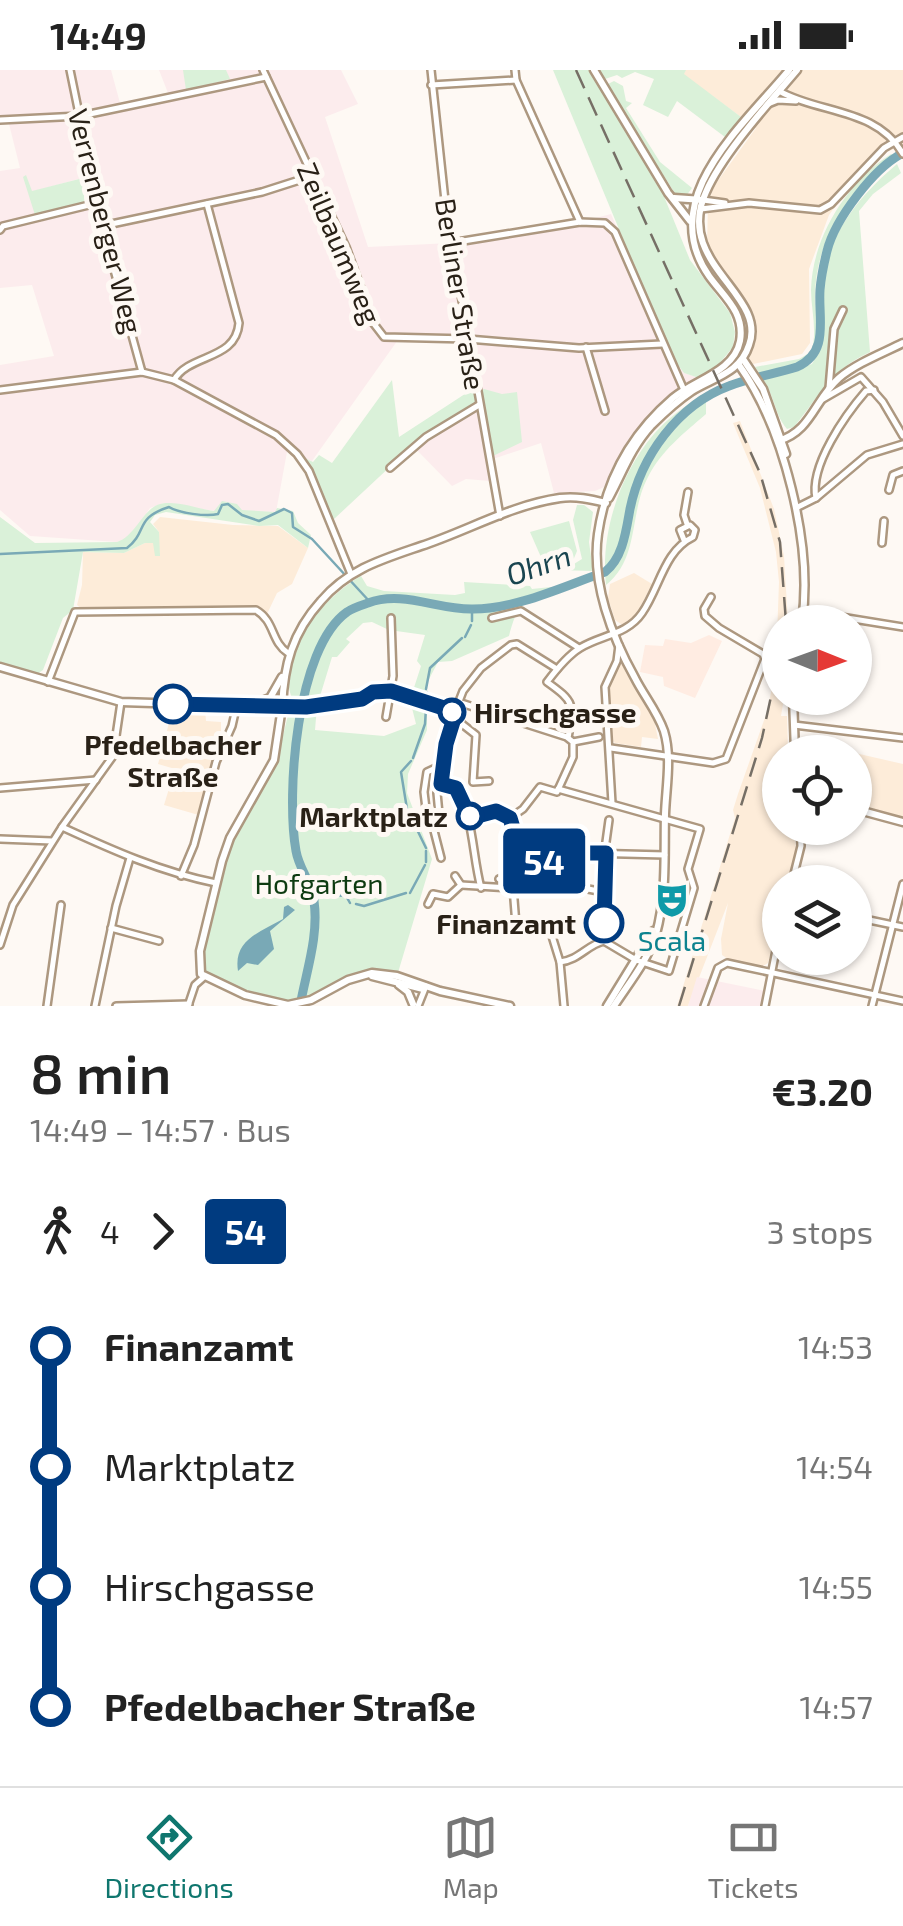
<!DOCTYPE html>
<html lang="en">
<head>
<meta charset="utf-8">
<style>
  :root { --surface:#fff; --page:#f2f2f2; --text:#222; --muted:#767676; --line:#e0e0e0; --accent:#0f766e }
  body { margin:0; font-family:"Exo 2",sans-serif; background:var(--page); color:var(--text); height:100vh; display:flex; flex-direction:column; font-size:38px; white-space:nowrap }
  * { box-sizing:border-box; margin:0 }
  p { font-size:32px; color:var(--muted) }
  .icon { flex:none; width:55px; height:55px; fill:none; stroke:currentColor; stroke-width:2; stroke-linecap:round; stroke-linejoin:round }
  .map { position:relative; height:936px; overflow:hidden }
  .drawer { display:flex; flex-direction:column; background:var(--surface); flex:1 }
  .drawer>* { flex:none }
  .badge { padding:0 20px; border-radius:8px; font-size:35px; line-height:65px }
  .needle { width:65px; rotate:91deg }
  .buttons { position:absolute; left:762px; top:535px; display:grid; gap:20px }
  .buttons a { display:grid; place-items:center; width:110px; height:110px; border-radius:50%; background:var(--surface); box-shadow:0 2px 8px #0004; font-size:50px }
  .map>.badge { position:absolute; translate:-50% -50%; box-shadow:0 0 0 5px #fff }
  .legs { display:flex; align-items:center; gap:15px; height:110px; padding:0 30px; font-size:32px }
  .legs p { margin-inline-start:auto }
  .head { display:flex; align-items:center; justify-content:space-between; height:170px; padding:0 30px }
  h1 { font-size:55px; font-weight:600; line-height:75px }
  ul { padding:0 30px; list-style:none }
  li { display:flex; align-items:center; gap:35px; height:120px; font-size:38px }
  li i { display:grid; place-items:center; width:15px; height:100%; margin:0 12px; background:currentColor }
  li i::after { content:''; width:25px; height:25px; margin:-12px; border:8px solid; border-radius:50%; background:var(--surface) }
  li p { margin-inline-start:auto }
  li:first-child i { background:linear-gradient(#0000 50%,currentColor 0) }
  li:last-child i { background:linear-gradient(currentColor 50%,#0000 0) }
  .status { display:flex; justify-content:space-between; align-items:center; height:70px; padding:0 50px; background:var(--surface); direction:ltr }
  .status svg { height:28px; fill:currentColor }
  .tabs { display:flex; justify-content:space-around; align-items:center; height:140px; border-top:2px solid var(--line); background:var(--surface); font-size:28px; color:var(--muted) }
  .tabs a { display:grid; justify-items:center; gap:5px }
  .tabs .selected { color:var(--accent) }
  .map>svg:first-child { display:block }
  .built { fill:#fdecd9 }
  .industrial { fill:#fceced; fill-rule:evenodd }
  .education { fill:#ffece2 }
  .green { fill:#daf1d9; fill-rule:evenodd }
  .water { fill:#79a9b6 }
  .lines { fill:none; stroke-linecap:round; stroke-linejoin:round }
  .stream { stroke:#79a9b6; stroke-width:2.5 }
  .river { stroke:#79a9b6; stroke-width:9 }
  .minor-casing { stroke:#ad9880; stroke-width:10 }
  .tertiary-casing { stroke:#ad9880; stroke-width:11 }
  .secondary-casing { stroke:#ad9880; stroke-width:11 }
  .minor { stroke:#fff; stroke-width:5 }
  .tertiary { stroke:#fff; stroke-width:6 }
  .secondary { stroke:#fff; stroke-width:6 }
  .rail { stroke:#766f66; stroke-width:2.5; stroke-dasharray:20 10; stroke-linecap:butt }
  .line-1-casing { stroke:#fff; stroke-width:22 }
  .line-1 { stroke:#003b80; stroke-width:15 }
  .stop-1-dot { fill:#fff; stroke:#003b80; stroke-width:5 }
  .labels { text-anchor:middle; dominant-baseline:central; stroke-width:10; stroke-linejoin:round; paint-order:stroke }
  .street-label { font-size:28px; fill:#292117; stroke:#fef9f4 }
  .stop-label { font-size:28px; font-weight:bold; fill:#292117; stroke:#fef9f4; text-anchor:end }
  .park-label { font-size:28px; fill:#0e3b11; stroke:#fef9f4 }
  .culture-label { font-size:28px; fill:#0d838f; stroke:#fef9f4 }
  .water-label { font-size:30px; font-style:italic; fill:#1a4550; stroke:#fef9f4 }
</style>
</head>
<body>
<div class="status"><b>14:49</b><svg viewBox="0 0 49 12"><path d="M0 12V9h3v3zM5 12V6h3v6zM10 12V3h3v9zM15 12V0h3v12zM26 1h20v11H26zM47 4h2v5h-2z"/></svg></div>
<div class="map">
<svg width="903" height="936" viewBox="0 0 903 936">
  <rect width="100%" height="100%" fill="#fef9f4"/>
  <g class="built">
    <path d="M 677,0 L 903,0 L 903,76 L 886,82 L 852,113 L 829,145 L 809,199 L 810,273 L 802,284 L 753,294 L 745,291 L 753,269 L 751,244 L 714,190 L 707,174 L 708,134 L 714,116 L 756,58 Z"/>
    <path d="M 740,351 L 774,439 L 784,486 L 788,552 L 780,552 L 780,628 L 784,628 L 781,646 L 787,646 L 788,682 L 780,682 L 780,758 L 794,758 L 796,778 L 788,812 L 780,812 L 780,844 L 768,893 L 763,896 L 728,889 L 722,885 L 721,869 L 728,833 L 688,936 L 677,936 L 735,748 L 733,740 L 738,724 L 768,639 L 776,594 L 779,512 L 776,482 L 760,418 L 733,353 Z"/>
    <path d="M 160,447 L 233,455 L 278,456 L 308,478 L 292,514 L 277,523 L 267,544 L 243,537 L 81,538 L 77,535 L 82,515 L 83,482 L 124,483 L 145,473 L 153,473 L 159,462 L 153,454 Z"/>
    <path d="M 634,503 L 652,514 L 639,540 L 627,554 L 621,554 L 615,550 L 608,528 L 610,514 Z"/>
    <path d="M 623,594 L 654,649 L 658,669 L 642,667 L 641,677 L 615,673 L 608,666 L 608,612 L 617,596 Z"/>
    <path d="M 173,638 L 205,639 L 206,651 L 221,652 L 221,662 L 226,666 L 202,746 L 164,735 L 175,699 L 158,694 Z"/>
    <path d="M 855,683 L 903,694 L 903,748 L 855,733 Z"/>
  </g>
  <g class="industrial">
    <path d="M 0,0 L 111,0 L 120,33 L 168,23 L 159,0 L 341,0 L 358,34 L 325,47 L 368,177 L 451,173 L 580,152 L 611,144 L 672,287 L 684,303 L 699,308 L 641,360 L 620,385 L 604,417 L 595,421 L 554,423 L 541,373 L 493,389 L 468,269 L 400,267 L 312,391 L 287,382 L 276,442 L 215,441 L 164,433 L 150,438 L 129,468 L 117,472 L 30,466 L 0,440 L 0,295 L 54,286 L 32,215 L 0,218 L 0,101 L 20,98 L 7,46 L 0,46 ZM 26,106 L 31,122 L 86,107 L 35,144 Z"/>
    <path d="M 477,339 L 490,411 L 466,409 L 452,416 L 414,377 Z"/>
    <path d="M 697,907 L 765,921 L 766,936 L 688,936 Z"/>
  </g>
  <path class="education" d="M 709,565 L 722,571 L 695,628 L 664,616 L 663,607 L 640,602 L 645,575 L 663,576 L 665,569 L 691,573 Z"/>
  <g class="green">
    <path d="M 183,0 L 226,0 L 230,9 L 186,20 Z"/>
    <path d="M 553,0 L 591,0 L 663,124 L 690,190 L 730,243 L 735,262 L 733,277 L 719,294 L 699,308 L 684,303 L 672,287 Z"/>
    <path d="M 597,0 L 686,0 L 684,4 L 741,47 L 725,67 L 677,31 L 668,47 L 643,35 L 654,9 L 635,2 L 622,8 L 617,5 L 602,10 Z"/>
    <path d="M 614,11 L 623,16 L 626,31 L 632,33 L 626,38 L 660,92 L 692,118 L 686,126 L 676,125 L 606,15 Z"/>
    <path d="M 891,84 L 895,86 C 850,118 816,168 815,225 C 815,243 823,271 811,286 C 802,298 774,300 760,304 L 755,297 L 799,289 L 811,282 C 818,262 811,240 811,220 C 812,167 848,111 891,84 Z"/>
    <path d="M 897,94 L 901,103 L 873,124 L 859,141 L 870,282 C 828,302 822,323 794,357 L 787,359 C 774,344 774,323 762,308 L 812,294 C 827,271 821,245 822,218 C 825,167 860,125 897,94 Z"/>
    <path d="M 26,105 L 32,121 L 87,107 L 91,130 L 35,145 L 23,107 Z"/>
    <path d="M 458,273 L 466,278 L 477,334 L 408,380 L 334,449 L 303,387 L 313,392 L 319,385 L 332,393 L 392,310 L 399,367 L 468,322 Z"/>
    <path d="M 484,319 L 502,324 L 517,322 L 522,372 L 493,386 L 481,321 Z"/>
    <path d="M 701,325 L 706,331 L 706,344 C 683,364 662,380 648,407 C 629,442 640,488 606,515 C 600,464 620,403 654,364 C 668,348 684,337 701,325 Z"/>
    <path d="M 222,431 L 237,434 L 242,440 L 275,442 L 277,438 L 293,441 L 298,453 L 311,465 L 308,478 L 278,455 L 259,456 L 166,442 L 155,445 L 150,452 L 159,462 L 160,486 L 155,486 L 153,473 L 145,473 L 124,483 L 83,482 L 73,540 L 63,548 L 43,600 L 37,604 L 0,592 L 0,447 L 35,473 L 117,472 C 138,465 143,434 166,433 C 181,432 200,439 214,441 Z"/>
    <path d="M 577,435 L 584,435 L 593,442 L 589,472 L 593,501 L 556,500 L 551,496 L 569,497 L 582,489 L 573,450 Z"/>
    <path d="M 569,451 L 577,481 L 572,493 L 544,494 L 530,462 Z"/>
    <path d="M 361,506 L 367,516 L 384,521 L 455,525 L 465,523 L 464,512 L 530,516 L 532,519 L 551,517 L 551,522 C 522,533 517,535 509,566 L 452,591 L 438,592 L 427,613 L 427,660 L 408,704 L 407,723 L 432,789 L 397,906 L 372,903 L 287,936 L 270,935 L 204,907 L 199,894 L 225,779 L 276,694 L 289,641 L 311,635 L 294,633 C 270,585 324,527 361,506 ZM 372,552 L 389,560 L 425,565 L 417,591 L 421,596 L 410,630 L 416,654 L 384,666 L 315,660 L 317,636 L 332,587 L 337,587 L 350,572 L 346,569 L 363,553 Z"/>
  </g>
  <path class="water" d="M 288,835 L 295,840 L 270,861 L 274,879 L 258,895 L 247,893 L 238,901 C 233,870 260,862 283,849 L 284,837 Z"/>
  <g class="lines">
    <g class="stream">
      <path d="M 0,484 L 127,478 C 148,462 134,448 169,437 C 178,443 207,447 218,444 L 222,435 L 228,434 L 242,445 L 259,451 L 284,439 L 292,443 L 293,457 L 312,469 L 370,532"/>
      <path d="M 472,551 L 472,539"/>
      <path d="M 465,567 L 471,555"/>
      <path d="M 426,619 L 430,598 L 462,568"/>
      <path d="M 413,688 L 425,654 L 427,622"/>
      <path d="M 411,691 L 401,702 L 407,739 L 426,778"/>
      <path d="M 426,792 L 426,781"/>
      <path d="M 410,823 L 425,795"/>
      <path d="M 331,825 L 346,826 L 350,833"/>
      <path d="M 356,834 L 364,836 L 406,823"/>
    </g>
    <path class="river" d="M 300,936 C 306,902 319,866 314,831 C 312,813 299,799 296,781 C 286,725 296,578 347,542 C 352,538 362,535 368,533 C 403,520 438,540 473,539 C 517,539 564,516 605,502 C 623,488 626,461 630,439 C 641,386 678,335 729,316 C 751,307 775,304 797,297 C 830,282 818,249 820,220 C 821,207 824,193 827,181 C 835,149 874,98 903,83"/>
    <defs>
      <g id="minor">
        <path d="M 70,0 L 102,156 L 142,302"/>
        <path d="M 263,0 L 346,177 L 374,254 L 384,267 L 468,269 L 579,278 L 662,274"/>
        <path d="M 431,0 L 446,140 L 500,446"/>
        <path d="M 515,0 L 516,10 L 580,152"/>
        <path d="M 431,15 L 516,10"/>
        <path d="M 779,21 C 820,44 877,38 903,84"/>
        <path d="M 768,34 L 778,30 L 796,31"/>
        <path d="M 0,50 L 80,46 L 266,7"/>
        <path d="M 703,130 L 725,133"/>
        <path d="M 701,139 L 749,133 L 820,140 L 831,134 L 884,78 L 903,67"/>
        <path d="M 102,156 L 262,122 L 312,106"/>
        <path d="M 0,160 L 3,156 L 97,133"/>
        <path d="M 451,173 L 580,152 L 605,153 L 615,162 L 684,320"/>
        <path d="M 586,277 L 605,341"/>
        <path d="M 174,310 C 190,283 236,291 239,253 L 207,134"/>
        <path d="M 829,318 L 834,259 L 843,240"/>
        <path d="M 0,320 L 142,302 L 174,310 L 276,365 L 297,384 L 309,401 L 351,504"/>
        <path d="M 823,329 L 861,307 L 883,332 L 903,366"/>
        <path d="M 390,398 L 426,367 L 479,335"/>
        <path d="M 889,420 L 893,405 L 903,401"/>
        <path d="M 816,428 C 809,396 846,344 866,321 L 874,320"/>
        <path d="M 796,438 L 816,428 L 867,385 L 903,374"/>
        <path d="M 687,454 L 684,445 L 688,422"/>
        <path d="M 882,473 L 884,451"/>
        <path d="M 804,541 L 903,557"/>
        <path d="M 492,548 L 521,541 L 579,578"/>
        <path d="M 803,549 L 827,547"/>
        <path d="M 48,612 L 75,542 L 256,540 C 275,551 271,572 288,583"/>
        <path d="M 461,633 L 567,667"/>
        <path d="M 282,637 L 328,635 L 362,629 L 373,622 L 391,621 L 456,643"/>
        <path d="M 386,647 L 393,606 L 391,548"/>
        <path d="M 453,647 L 476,665 L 473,712 L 489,711"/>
        <path d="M 794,655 L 903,668"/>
        <path d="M 573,672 L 599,667"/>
        <path d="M 611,678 L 713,693 L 726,689 L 765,589 L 763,584 L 719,558 L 705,546 L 704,539 L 711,527"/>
        <path d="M 0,718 L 96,710"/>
        <path d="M 558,719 L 700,759 L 688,799 L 694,818 L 669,901 L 636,890 L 604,871"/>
        <path d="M 612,733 L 605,617 L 617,591 L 619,575"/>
        <path d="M 470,748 C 498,740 508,735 516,768 L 538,767 L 537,792 L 586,783 L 665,785"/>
        <path d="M 510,748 L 523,739 L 540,717 L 557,722 L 573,687 L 573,672 L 568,668 C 574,634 575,632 547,612 C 556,600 567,586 580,578 C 601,565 627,565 642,543 C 660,517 664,481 693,467 L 695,460 L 690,455 L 680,460 L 684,470"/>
        <path d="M 431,749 L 439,744 L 437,723 L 441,714"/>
        <path d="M 62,757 C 112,780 161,802 216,813"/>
        <path d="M 0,769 L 52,771"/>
        <path d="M 564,787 L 572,816 L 604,822"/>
        <path d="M 441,788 L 431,749 L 427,747 L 424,722 L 427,702 L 442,695"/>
        <path d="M 181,806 L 194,775 L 216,692 L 232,656 L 237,634"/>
        <path d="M 455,806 L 461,815"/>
        <path d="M 499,809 L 537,795"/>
        <path d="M 792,812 L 801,776 L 800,758"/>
        <path d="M 461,815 L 524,819 L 540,816"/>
        <path d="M 513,817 L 516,855 L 549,854"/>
        <path d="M 481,818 C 472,784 474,748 456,718 L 441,714 L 451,652 L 463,621 L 481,598 L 511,575 L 517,574 L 557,599"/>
        <path d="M 428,834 L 433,824 L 448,827 L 461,815"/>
        <path d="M 855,847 L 903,857"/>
        <path d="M 111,858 L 159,871"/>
        <path d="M 552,866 L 560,892 L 564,936"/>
        <path d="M 604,871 L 605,779 L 609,750"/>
        <path d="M 0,875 L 13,835 L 62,757 L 113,686 L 121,632"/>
        <path d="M 560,892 C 579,890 587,875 604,871"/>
        <path d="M 189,933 L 195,915 L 204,907"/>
        <path d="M 47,936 L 61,835"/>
        <path d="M 95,936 L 116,836 L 130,788"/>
        <path d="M 116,936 L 189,934"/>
        <path d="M 418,936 L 426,916"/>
        <path d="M 704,936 L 718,898 L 727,893 L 903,931"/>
        <path d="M 765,936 L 780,860"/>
        <path d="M 872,936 L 903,814"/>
      </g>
      <g id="tertiary">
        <path d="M 743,289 L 763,319 L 786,384"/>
        <path d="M 739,295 C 784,358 813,475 802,552"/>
        <path d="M 778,371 C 811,362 815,329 839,308 C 857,293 881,284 903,273"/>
        <path d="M 793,628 L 795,682"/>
        <path d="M 254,634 L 270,628 L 282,607"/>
        <path d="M 282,637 C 284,595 292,563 321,531 C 348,499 383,489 421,476 C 467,461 511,435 560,428 C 576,426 590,429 606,433"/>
        <path d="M 855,739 L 903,752"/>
      </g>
      <g id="secondary">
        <path d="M 594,0 L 668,123 L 690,151"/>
        <path d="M 674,128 L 703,130"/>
        <path d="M 609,428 C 623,402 631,378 651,356 C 664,343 677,331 692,321 C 715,307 740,303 749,275 C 768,224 673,193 706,122 C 723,83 769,33 797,0"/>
        <path d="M 0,597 L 121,632 L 282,637 L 274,690 L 230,768 L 222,791 L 200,881 L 201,904 L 245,925 L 288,935 L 311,930 L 348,910 L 372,903 L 397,906 L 440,921 L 510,936"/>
        <path d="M 372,906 L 423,919"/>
        <path d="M 399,915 L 408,922 L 413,934"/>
        <path d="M 607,936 L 653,861"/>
        <path d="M 614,936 C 629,913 648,890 656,864 C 667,824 664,784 665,744 C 666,717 672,687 664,661 C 657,641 644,626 635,608 C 612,567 591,512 598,464 C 606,409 631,364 673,328 C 694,310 734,302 740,271 C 745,242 724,227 709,206 C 655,129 743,56 789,0"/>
      </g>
    </defs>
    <use href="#minor" class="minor-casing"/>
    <use href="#tertiary" class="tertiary-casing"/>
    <use href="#secondary" class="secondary-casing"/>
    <use href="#minor" class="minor"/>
    <use href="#tertiary" class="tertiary"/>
    <use href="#secondary" class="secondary"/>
    <g class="rail">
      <path d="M 576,0 L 760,403 L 780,472 L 786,552"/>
      <path d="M 679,936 L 762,668 L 780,585"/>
    </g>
  </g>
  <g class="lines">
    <defs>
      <path id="line-1" d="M 173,634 L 306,637 L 362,629 L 373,622 L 391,621 L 456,642 L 446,674 L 441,714 L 456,718 L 470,748 L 496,741 L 510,748 L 516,768 L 538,767 L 538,792 L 586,783 L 606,783 L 604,853"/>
    </defs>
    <use href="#line-1" class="line-1-casing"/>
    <use href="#line-1" class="line-1"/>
  </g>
  <defs>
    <symbol id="theatre-bare" viewBox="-9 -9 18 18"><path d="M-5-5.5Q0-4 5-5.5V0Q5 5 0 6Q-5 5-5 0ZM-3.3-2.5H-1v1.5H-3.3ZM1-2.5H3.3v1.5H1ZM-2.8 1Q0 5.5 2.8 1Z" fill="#0f9aa8" stroke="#fef9f4" stroke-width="2.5" paint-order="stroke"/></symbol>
  </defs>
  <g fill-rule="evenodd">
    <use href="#theatre-bare" x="647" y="805" width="50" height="50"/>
  </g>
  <g class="stop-1-dot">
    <circle cx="173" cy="634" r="18"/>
    <circle cx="452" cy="642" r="12"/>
    <circle cx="470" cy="746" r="12"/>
    <circle cx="604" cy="853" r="18"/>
  </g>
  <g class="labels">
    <g class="street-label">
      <text transform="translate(106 151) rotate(76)">Verrenberger Weg</text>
      <text transform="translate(340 173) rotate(67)">Zeilbaumweg</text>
      <text transform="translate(461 224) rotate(81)">Berliner Straße</text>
    </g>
    <g class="stop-label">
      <text x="474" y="642" text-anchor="start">Hirschgasse</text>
      <text x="173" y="674" text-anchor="middle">Pfedelbacher<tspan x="173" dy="32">Straße</tspan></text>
      <text x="448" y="746">Marktplatz</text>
      <text x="576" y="853">Finanzamt</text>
    </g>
    <g class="park-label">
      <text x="319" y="813">Hofgarten</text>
    </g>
    <g class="culture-label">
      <text x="672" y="870">Scala</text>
    </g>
    <g class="water-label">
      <text transform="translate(538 494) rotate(-19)">Ohrn</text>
    </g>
  </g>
</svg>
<div class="buttons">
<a><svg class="needle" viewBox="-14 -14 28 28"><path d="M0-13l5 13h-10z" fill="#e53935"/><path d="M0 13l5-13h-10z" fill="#767676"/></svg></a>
<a><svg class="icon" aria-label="locate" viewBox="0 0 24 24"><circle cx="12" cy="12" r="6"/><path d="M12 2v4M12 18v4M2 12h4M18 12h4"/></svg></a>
<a><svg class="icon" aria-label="layers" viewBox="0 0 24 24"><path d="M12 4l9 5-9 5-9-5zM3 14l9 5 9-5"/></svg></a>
</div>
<b class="badge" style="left:544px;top:791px;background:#003b80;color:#fff">54</b>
</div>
<section class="drawer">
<div class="head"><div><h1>8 min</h1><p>14:49 – 14:57 · Bus</p></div><b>€3.20</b></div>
<div class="legs"><svg class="icon" aria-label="walk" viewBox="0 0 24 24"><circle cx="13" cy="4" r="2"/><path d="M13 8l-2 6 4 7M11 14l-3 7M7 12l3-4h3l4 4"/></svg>4<svg class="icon" aria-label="forward" viewBox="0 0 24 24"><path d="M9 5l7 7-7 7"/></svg><b class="badge" style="background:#003b80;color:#fff">54</b><p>3 stops</p></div>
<ul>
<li><i style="color:#003b80"></i><b>Finanzamt</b><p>14:53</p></li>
<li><i style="color:#003b80"></i><span>Marktplatz</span><p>14:54</p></li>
<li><i style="color:#003b80"></i><span>Hirschgasse</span><p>14:55</p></li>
<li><i style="color:#003b80"></i><b>Pfedelbacher Straße</b><p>14:57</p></li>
</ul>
</section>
<nav class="tabs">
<a class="selected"><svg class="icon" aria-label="directions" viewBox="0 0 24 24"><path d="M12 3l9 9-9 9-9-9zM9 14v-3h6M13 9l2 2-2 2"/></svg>Directions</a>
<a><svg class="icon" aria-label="map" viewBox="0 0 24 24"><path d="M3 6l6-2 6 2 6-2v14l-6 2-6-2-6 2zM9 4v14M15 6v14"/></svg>Map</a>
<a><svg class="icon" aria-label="tickets" viewBox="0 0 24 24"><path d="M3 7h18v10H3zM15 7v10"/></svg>Tickets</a>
</nav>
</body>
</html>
